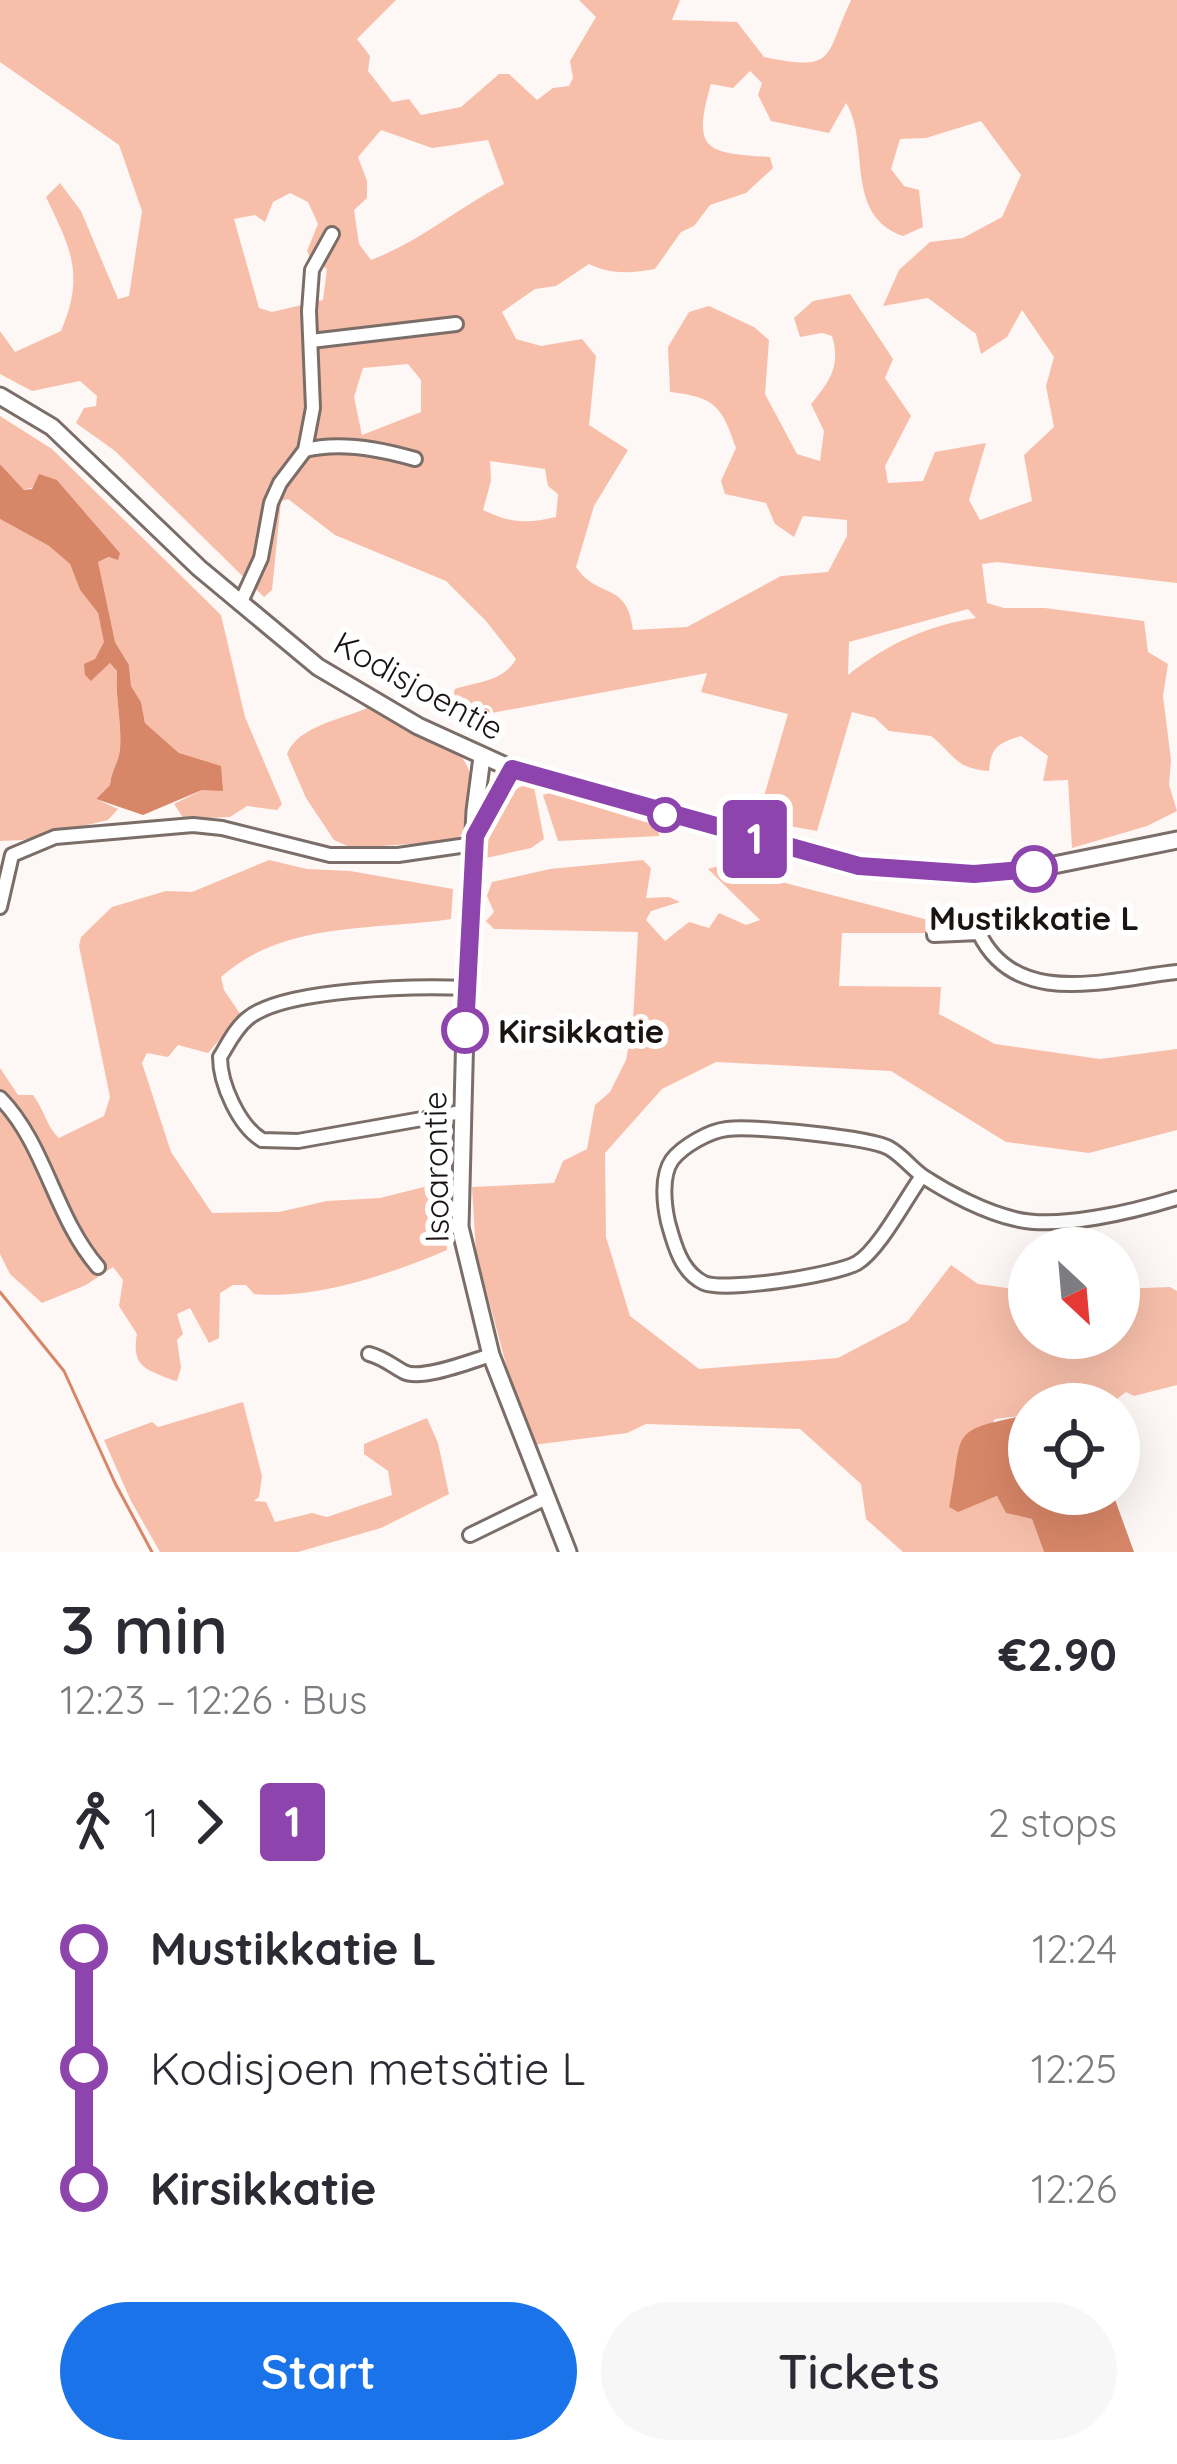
<!DOCTYPE html>
<html lang="en">
<head>
<meta charset="utf-8">
<style>
  :root { --surface:#fff; --page:#f7f7f7; --text:#2b2b33; --muted:#7c7c81; --accent:#1a73e8 }
  body { margin:0; font-family:Quicksand,sans-serif; background:var(--page); color:var(--text); height:100vh; display:flex; flex-direction:column; font-size:45px; white-space:nowrap }
  * { box-sizing:border-box; margin:0 }
  p { font-size:39px; color:var(--muted) }
  .icon { flex:none; width:66px; height:66px; fill:none; stroke:currentColor; stroke-width:2; stroke-linecap:round; stroke-linejoin:round }
  .map { position:relative; height:1552px; overflow:hidden }
  .side { display:flex; flex-direction:column; background:var(--surface); flex:1 }
  .side>* { flex:none }
  .badge { padding:0 24px; border-radius:9px; font-size:42px; line-height:78px }
  .needle { width:78px; rotate:154deg }
  .fabs { position:absolute; left:1008px; top:1227px; display:grid; gap:24px }
  .fabs a { display:grid; place-items:center; width:132px; height:132px; border-radius:50%; background:var(--surface); box-shadow:0 12px 48px #0002; font-size:60px }
  .map>.badge { position:absolute; translate:-50% -50%; box-shadow:0 0 0 6px #fff }
  .legs { display:flex; align-items:center; gap:18px; height:132px; padding:0 60px; font-size:39px }
  .legs p { margin-inline-start:auto }
  .summary { display:flex; align-items:center; justify-content:space-between; height:204px; padding:0 60px }
  h1 { font-size:66px; font-weight:600; line-height:90px }
  .cta { display:flex; gap:24px; margin-top:auto; padding:24px 60px }
  .cta a { flex:1; height:138px; border-radius:72px; background:var(--accent); color:#fff; font-size:48px; font-weight:600; line-height:138px; text-align:center }
  .cta a+a { background:var(--page); color:var(--text) }
  ul { padding:0 60px; list-style:none }
  li { display:flex; align-items:center; gap:42px; height:120px; font-size:45px }
  li i { display:grid; place-items:center; width:18px; height:100%; margin:0 15px; background:currentColor }
  li i::after { content:''; width:30px; height:30px; margin:-15px; border:9px solid; border-radius:50%; background:var(--surface) }
  li p { margin-inline-start:auto }
  li:first-child i { background:linear-gradient(#0000 50%,currentColor 0) }
  li:last-child i { background:linear-gradient(currentColor 50%,#0000 0) }
  .map>svg:first-child { display:block }
  .green { fill:#f7bfaa; fill-rule:evenodd }
  .water { fill:#d88668 }
  .lines { fill:none; stroke-linecap:round; stroke-linejoin:round }
  .stream { stroke:#d88668; stroke-width:3 }
  .minor-casing { stroke:#7b6e69; stroke-width:18 }
  .tertiary-casing { stroke:#7b6e69; stroke-width:21 }
  .minor { stroke:#fff; stroke-width:12 }
  .tertiary { stroke:#fff; stroke-width:15 }
  .line-1-casing { stroke:#fff; stroke-width:27 }
  .line-1 { stroke:#8e44ad; stroke-width:18 }
  .stop-1-dot { fill:#fff; stroke:#8e44ad; stroke-width:6 }
  .labels { text-anchor:middle; dominant-baseline:central; stroke-width:12; stroke-linejoin:round; paint-order:stroke }
  .street-label { font-size:33px; fill:#1a1513; stroke:#fff }
  .stop-label { font-size:33px; font-weight:bold; fill:#1a1513; stroke:#fff }
</style>
</head>
<body>
<div class="map">
<svg width="1177" height="1552" viewBox="0 0 1177 1552">
  <rect width="100%" height="100%" fill="#fdf7f5"/>
  <g class="green">
    <path d="M 0,0 L 396,0 L 357,39 L 370,56 L 368,71 L 392,102 L 409,99 L 421,115 L 461,107 L 499,74 L 509,74 L 537,100 L 553,88 L 569,86 L 573,78 L 570,61 L 596,17 L 579,0 L 680,0 L 672,20 L 737,22 L 764,57 C 837,72 824,58 851,0 L 1177,0 L 1177,583 L 997,562 L 982,564 L 987,603 L 1004,608 L 1045,608 L 1144,621 L 1148,652 L 1168,664 L 1163,696 L 1171,760 L 1169,785 L 1177,811 L 1147,826 L 1072,848 L 1068,780 L 1043,781 L 1048,756 L 1021,736 C 999,743 991,746 989,771 C 954,768 956,756 931,736 L 889,731 L 875,718 L 852,712 L 817,831 L 757,820 L 788,714 L 701,692 L 707,673 L 486,714 L 450,704 L 455,689 C 479,681 503,682 516,659 L 486,621 L 446,581 L 335,535 L 288,499 L 281,501 L 272,590 L 264,597 L 115,451 L 76,423 L 84,408 L 96,406 L 97,396 L 80,381 L 32,391 L 0,374 L 0,331 L 15,352 L 61,331 C 85,275 71,249 46,197 L 60,183 L 81,211 L 118,299 L 129,296 L 142,211 L 119,145 L 0,62 ZM 750,71 L 762,83 L 758,95 L 771,121 L 829,133 L 846,103 C 871,143 843,215 903,236 L 923,227 L 919,190 L 904,186 L 891,169 L 900,139 L 926,138 L 981,121 L 1021,175 L 1002,217 L 963,238 L 930,242 L 899,270 L 883,306 L 928,298 L 976,334 L 981,354 L 1007,337 L 1022,310 L 1054,357 L 1046,386 L 1054,427 L 1024,455 L 1032,501 L 980,520 L 969,500 L 986,443 L 935,452 L 923,481 L 888,483 L 885,466 L 911,416 L 885,378 L 893,359 L 850,294 L 813,301 L 794,318 L 800,337 L 822,333 L 832,336 C 841,366 830,381 811,404 L 824,431 L 820,461 L 797,454 L 765,394 L 769,340 L 754,327 L 709,306 L 689,312 L 668,347 L 670,392 C 715,397 722,406 736,448 L 721,481 L 725,494 L 766,503 L 775,524 L 794,537 L 803,516 L 847,520 L 847,536 L 828,572 L 781,576 L 687,627 L 633,630 C 627,580 598,600 576,567 L 594,506 L 628,450 L 589,425 L 596,356 L 582,339 L 541,346 L 516,339 L 502,312 L 535,289 L 556,286 L 589,264 C 611,275 632,273 655,269 L 681,232 L 694,226 L 710,205 L 746,193 L 773,168 L 770,157 C 707,153 691,152 711,84 L 733,88 ZM 381,130 L 432,148 L 488,140 L 504,184 C 456,209 421,241 371,260 L 359,244 L 354,210 L 367,198 L 367,181 L 358,157 ZM 290,193 L 308,202 L 318,224 L 307,251 L 311,259 L 327,269 L 323,300 L 272,312 L 259,308 L 234,219 L 255,215 L 265,222 L 273,202 ZM 408,364 L 421,380 L 421,412 L 362,435 L 354,397 L 363,368 ZM 490,461 L 545,469 L 548,486 L 558,494 L 556,517 C 527,524 510,523 483,510 L 491,481 ZM 968,609 L 976,618 C 926,626 887,644 848,675 L 849,642 Z"/>
    <path d="M 0,416 L 52,449 L 221,615 L 245,717 L 282,804 L 277,810 L 247,806 L 230,817 L 184,819 L 174,804 L 202,790 L 179,753 L 145,723 L 141,702 L 131,686 L 129,665 L 115,642 L 98,574 L 98,562 L 120,553 L 57,480 L 24,490 L 0,464 Z"/>
    <path d="M 0,519 L 49,546 L 70,564 L 80,590 L 98,613 L 105,642 L 95,659 L 92,680 L 111,662 L 117,671 C 115,698 122,723 120,749 C 119,762 111,771 110,785 L 96,799 L 118,809 L 108,820 L 23,840 L 0,841 Z"/>
    <path d="M 372,706 L 455,749 C 480,775 472,800 465,832 L 454,841 L 352,848 L 334,840 L 306,798 L 287,754 C 298,725 345,719 372,706 Z"/>
    <path d="M 525,785 L 534,787 L 544,839 L 531,848 L 486,858 C 479,834 501,793 525,785 Z"/>
    <path d="M 550,793 L 658,826 L 659,836 L 558,841 L 543,795 Z"/>
    <path d="M 269,860 L 307,869 L 350,871 L 453,889 L 451,919 C 374,931 285,920 221,977 L 224,990 L 241,1015 L 208,1053 L 178,1045 L 168,1057 L 147,1053 L 142,1063 L 171,1152 L 212,1213 L 279,1212 L 327,1201 L 380,1198 L 440,1183 L 447,1250 C 391,1274 314,1300 254,1294 L 246,1285 L 233,1285 L 220,1293 L 219,1338 L 209,1343 L 190,1308 L 177,1314 L 183,1334 L 177,1340 L 181,1368 L 177,1381 L 172,1380 C 146,1369 131,1367 137,1334 L 119,1306 L 123,1280 L 113,1267 L 86,1285 L 42,1303 L 10,1274 L 0,1254 L 0,1068 L 18,1095 L 33,1095 C 44,1109 46,1126 59,1138 L 104,1116 L 110,1097 L 79,946 L 81,937 L 112,907 L 166,891 L 192,892 Z"/>
    <path d="M 643,860 L 651,868 L 646,898 L 669,897 L 680,902 L 651,911 L 646,920 L 665,941 L 689,922 L 709,928 L 719,913 L 746,925 L 760,920 L 708,869 L 719,866 L 936,922 L 941,933 L 842,933 L 839,986 L 941,987 L 939,1014 L 995,1044 L 1100,1059 L 1177,1049 L 1177,1130 L 1089,1153 L 1006,1142 L 891,1071 L 716,1062 L 662,1089 L 605,1153 L 606,1237 L 630,1316 L 699,1369 L 838,1358 L 908,1321 L 951,1265 L 978,1284 L 1029,1291 L 1029,1338 L 1119,1338 L 1119,1289 L 1170,1287 L 1177,1291 L 1177,1385 L 1134,1396 L 1126,1392 L 1110,1404 L 1029,1404 L 1028,1415 L 995,1419 L 952,1492 L 949,1507 L 958,1511 L 998,1496 L 1006,1513 L 1032,1519 L 1044,1552 L 903,1552 L 866,1519 L 861,1484 L 800,1429 L 646,1424 L 627,1433 L 533,1445 L 511,1383 L 476,1252 L 472,1187 L 554,1183 L 563,1161 L 587,1149 L 595,1105 L 610,1092 L 626,1060 L 633,1022 L 638,932 L 494,929 L 486,921 L 494,912 L 487,896 L 492,882 L 550,869 Z"/>
    <path d="M 243,1402 L 262,1476 L 259,1497 L 254,1501 L 266,1502 L 275,1522 L 312,1513 L 327,1517 L 392,1495 L 388,1471 L 364,1454 L 364,1444 L 427,1418 L 438,1443 L 449,1494 L 381,1528 L 298,1552 L 160,1552 L 131,1501 L 104,1440 L 152,1422 L 158,1427 Z"/>
  </g>
  <g class="water">
    <path d="M 0,464 L 24,490 L 32,489 L 39,474 L 57,480 L 120,553 L 118,560 L 109,557 L 98,562 L 115,642 L 129,665 L 131,686 L 141,702 L 145,723 L 179,753 L 221,766 L 223,791 L 202,790 L 143,815 L 96,799 L 110,785 C 111,771 119,762 120,749 C 122,723 115,698 117,671 L 110,663 L 91,681 L 85,675 L 84,664 L 95,659 L 104,642 L 98,613 L 80,590 L 70,564 L 49,546 L 0,519 Z"/>
    <path d="M 1029,1415 L 1029,1494 L 1113,1494 L 1134,1552 L 1044,1552 L 1032,1519 L 1006,1513 L 997,1496 L 958,1512 L 949,1507 C 965,1431 944,1431 1029,1415 Z"/>
  </g>
  <g class="lines">
    <path class="stream" d="M 0,1292 L 64,1371 L 115,1483 L 152,1552"/>
    <defs>
      <g id="minor">
        <path d="M 311,341 L 456,324"/>
        <path d="M 305,450 C 340,441 381,449 415,459"/>
        <path d="M 240,604 L 261,558 L 271,503 L 280,483 L 305,450 L 313,408 L 309,311 L 312,270 L 332,234"/>
        <path d="M 0,907 L 12,855 L 55,837 L 193,825 L 222,828 L 330,855 L 398,855 L 474,844"/>
        <path d="M 934,935 L 979,933 C 1016,1010 1108,979 1177,972"/>
        <path d="M 0,1098 C 46,1145 54,1216 98,1267"/>
        <path d="M 461,1112 L 298,1141 L 262,1140 C 239,1126 220,1084 220,1057 C 228,1044 235,1029 247,1019 C 283,988 417,986 466,988"/>
        <path d="M 922,1176 C 906,1198 879,1250 857,1263 C 836,1275 726,1292 704,1283 C 681,1272 674,1244 668,1222 C 664,1204 661,1176 672,1160 C 683,1146 709,1131 727,1129 C 752,1126 869,1137 889,1148 C 903,1156 912,1169 924,1177 C 950,1194 985,1212 1015,1219 C 1059,1230 1135,1211 1177,1198"/>
        <path d="M 369,1354 C 384,1358 391,1365 404,1372 C 421,1381 471,1361 491,1355"/>
        <path d="M 470,1535 L 544,1499"/>
      </g>
      <g id="tertiary">
        <path d="M 0,396 L 52,427 L 199,568 L 318,667 L 418,726 L 512,769 L 859,866 L 974,873 L 1034,869 L 1177,840"/>
        <path d="M 482,757 L 475,811 L 466,988 L 460,1227 L 491,1355 L 568,1552"/>
        <path d="M 479,828 L 512,769"/>
      </g>
    </defs>
    <use href="#minor" class="minor-casing"/>
    <use href="#tertiary" class="tertiary-casing"/>
    <use href="#minor" class="minor"/>
    <use href="#tertiary" class="tertiary"/>
  </g>
  <g class="lines">
    <defs>
      <path id="line-1" d="M 465,1030 L 475,836 L 512,769 L 859,866 L 974,874 L 1034,869"/>
    </defs>
    <use href="#line-1" class="line-1-casing"/>
    <use href="#line-1" class="line-1"/>
  </g>
  <g class="stop-1-dot">
    <circle cx="665" cy="815" r="15"/>
    <circle cx="1034" cy="869" r="21"/>
    <circle cx="465" cy="1030" r="21"/>
  </g>
  <g class="labels">
    <g class="street-label">
      <text transform="translate(419 685) rotate(29)">Kodisjoentie</text>
      <text transform="translate(435 1167) rotate(-91)">Isoarontie</text>
    </g>
    <g class="stop-label">
      <text x="1034" y="917">Mustikkatie L</text>
      <text x="498" y="1030" text-anchor="start">Kirsikkatie</text>
    </g>
  </g>
</svg>
<div class="fabs">
<a><svg class="needle" viewBox="-14 -14 28 28"><path d="M0-13l5 13h-10z" fill="#e53935"/><path d="M0 13l5-13h-10z" fill="#7c7c81"/></svg></a>
<a><svg class="icon" aria-label="locate" viewBox="0 0 24 24"><circle cx="12" cy="12" r="6"/><path d="M12 2v4M12 18v4M2 12h4M18 12h4"/></svg></a>
</div>
<b class="badge" style="left:755px;top:839px;background:#8e44ad;color:#fff">1</b>
</div>
<section class="side">
<div class="summary"><div><h1>3 min</h1><p>12:23 – 12:26 · Bus</p></div><b>€2.90</b></div>
<div class="legs"><svg class="icon" aria-label="walk" viewBox="0 0 24 24"><circle cx="13" cy="4" r="2"/><path d="M13 8l-2 6 4 7M11 14l-3 7M7 12l3-4h3l4 4"/></svg>1<svg class="icon" aria-label="forward" viewBox="0 0 24 24"><path d="M9 5l7 7-7 7"/></svg><b class="badge" style="background:#8e44ad;color:#fff">1</b><p>2 stops</p></div>
<ul>
<li><i style="color:#8e44ad"></i><b>Mustikkatie L</b><p>12:24</p></li>
<li><i style="color:#8e44ad"></i><span>Kodisjoen metsätie L</span><p>12:25</p></li>
<li><i style="color:#8e44ad"></i><b>Kirsikkatie</b><p>12:26</p></li>
</ul>
<div class="cta"><a>Start</a><a>Tickets</a></div>
</section>
</body>
</html>
